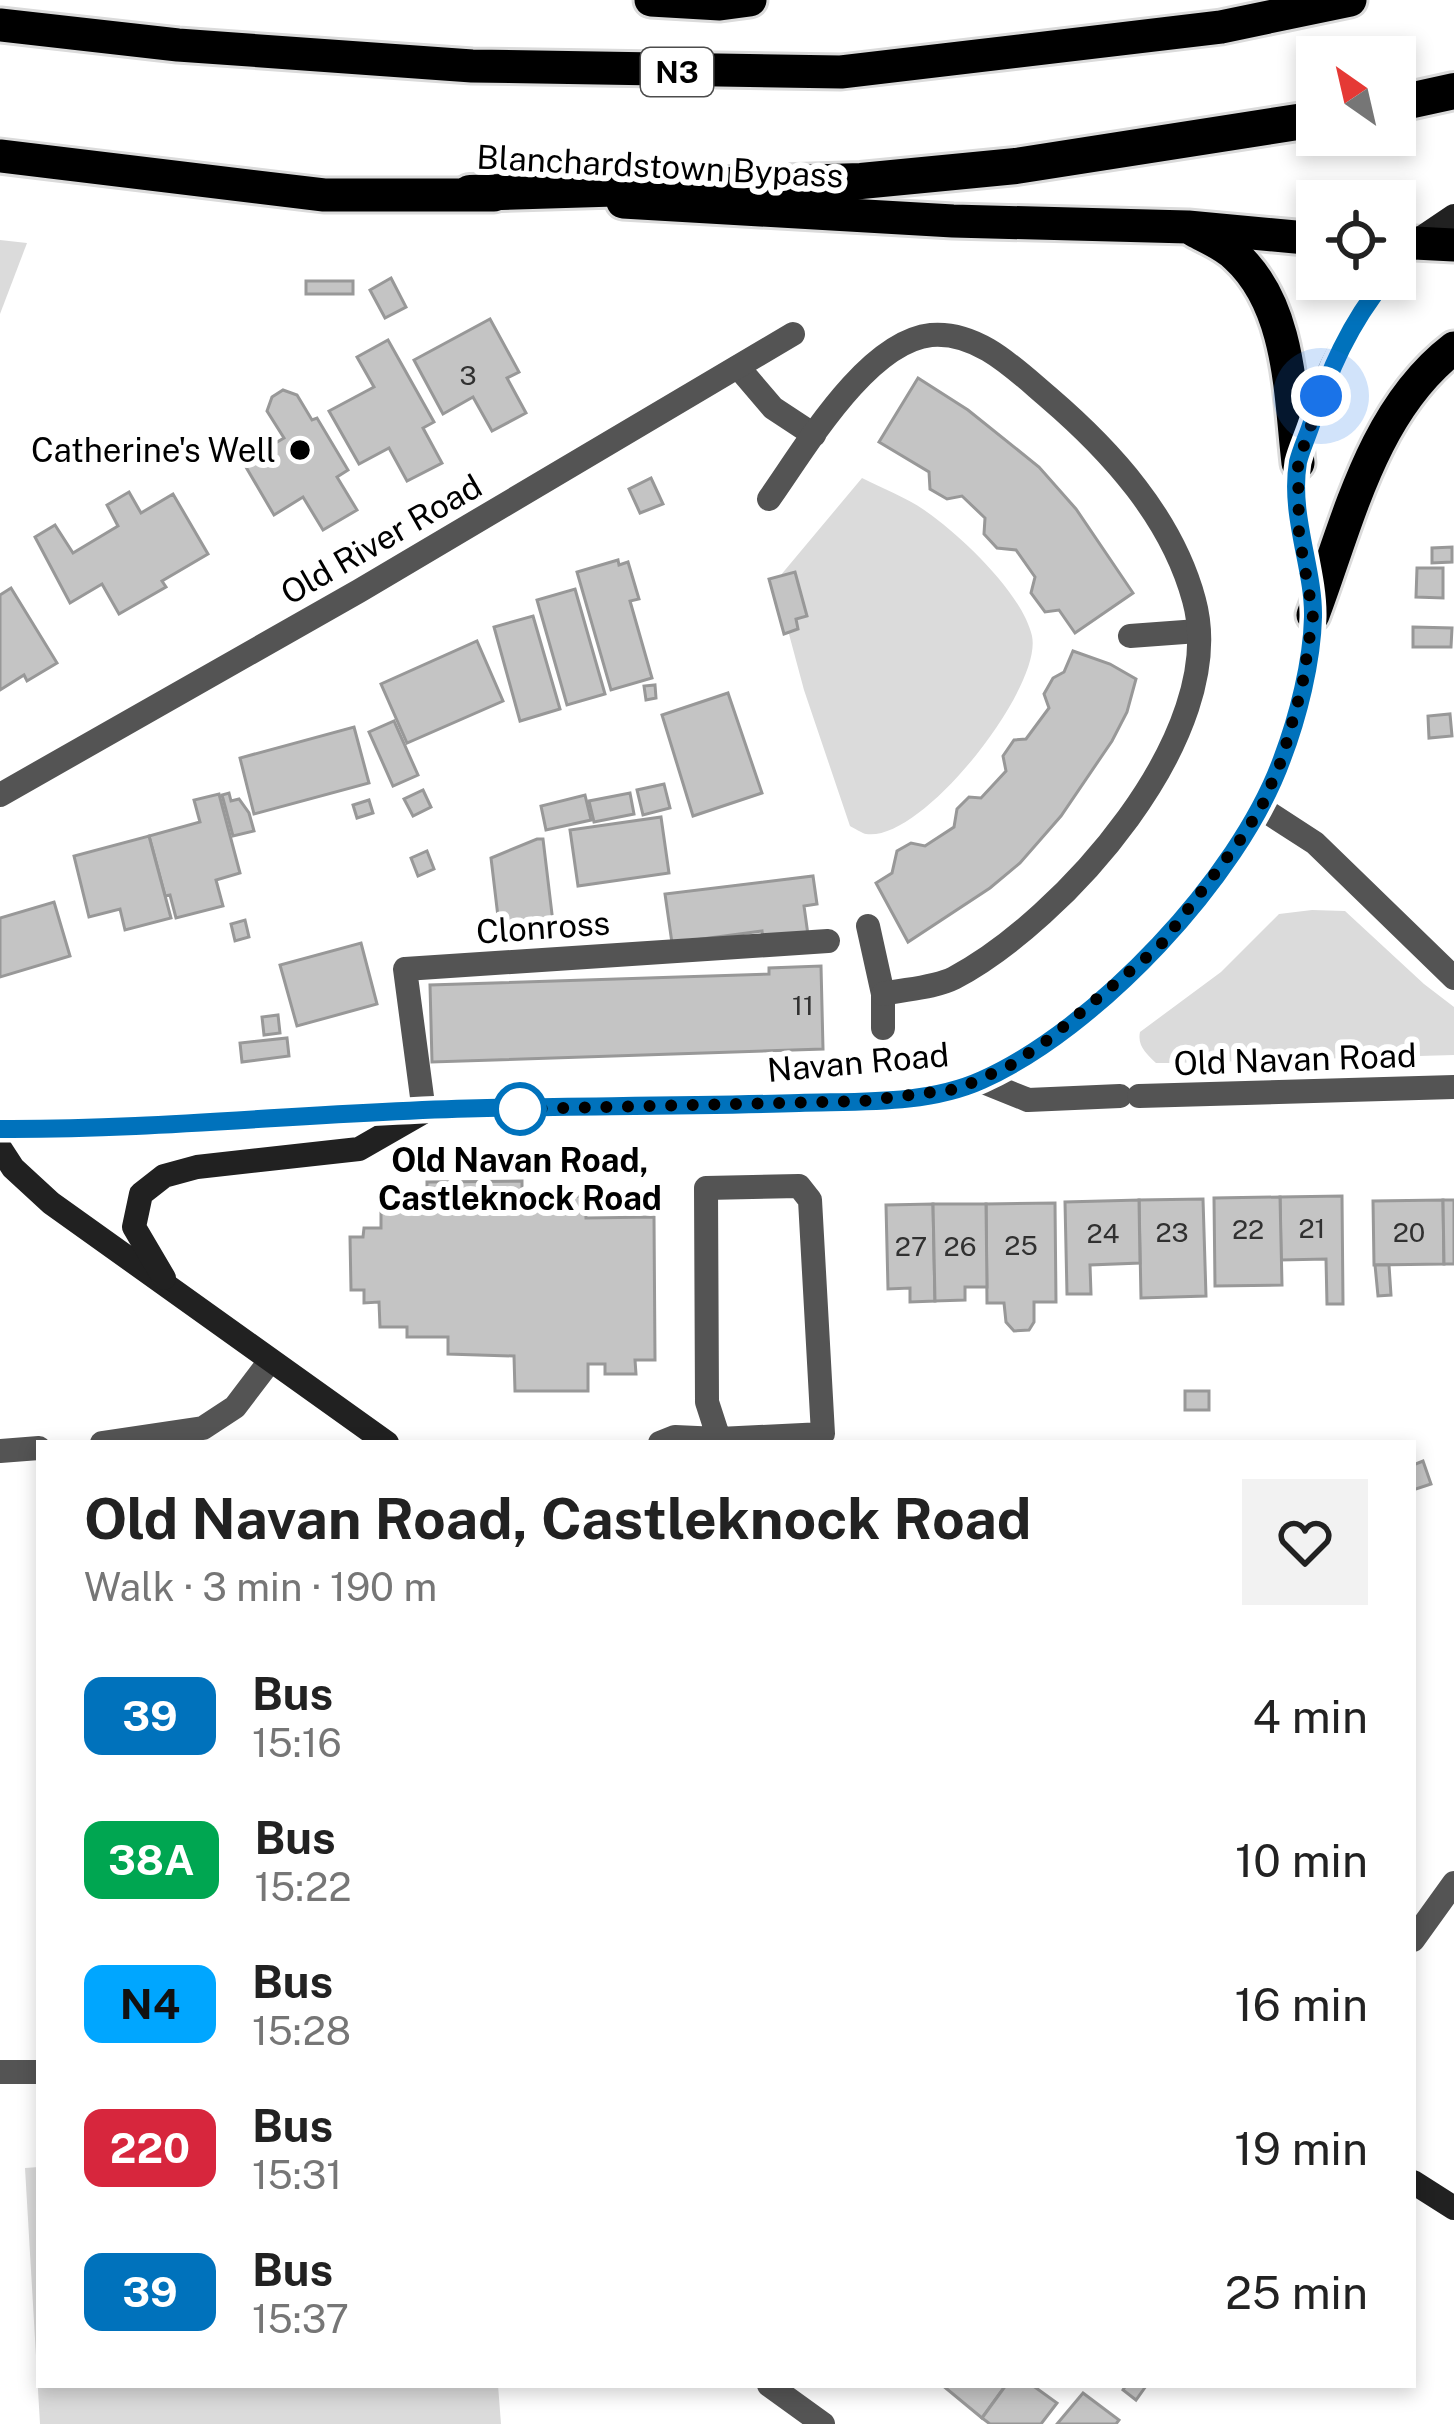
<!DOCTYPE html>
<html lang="en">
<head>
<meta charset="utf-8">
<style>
  :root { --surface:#fff; --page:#f2f2f2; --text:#222; --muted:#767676 }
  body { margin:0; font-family:"Public Sans",sans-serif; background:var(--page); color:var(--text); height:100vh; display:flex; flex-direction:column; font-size:45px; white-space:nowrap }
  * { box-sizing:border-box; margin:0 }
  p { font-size:39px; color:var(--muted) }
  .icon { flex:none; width:66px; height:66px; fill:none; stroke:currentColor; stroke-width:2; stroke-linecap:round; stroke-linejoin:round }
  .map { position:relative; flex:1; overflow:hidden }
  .side { position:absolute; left:36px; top:1440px; width:1380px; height:948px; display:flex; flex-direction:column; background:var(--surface); border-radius:0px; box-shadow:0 6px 18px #0003 }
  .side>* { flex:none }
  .badge { padding:0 24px; border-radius:18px; font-size:42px; line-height:78px }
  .needle { width:78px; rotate:326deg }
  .tools { position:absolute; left:1296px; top:36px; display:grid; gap:24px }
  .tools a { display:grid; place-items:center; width:120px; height:120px; border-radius:0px; background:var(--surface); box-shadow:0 6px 18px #0003; font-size:60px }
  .you { position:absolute; width:60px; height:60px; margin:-30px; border:9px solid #fff; border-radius:50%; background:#1a73e8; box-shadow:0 0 0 18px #1a73e833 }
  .map>.badge { position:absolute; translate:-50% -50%; box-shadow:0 0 0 6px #fff }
  .round { display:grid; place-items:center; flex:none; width:126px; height:126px; border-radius:0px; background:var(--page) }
  .headline { display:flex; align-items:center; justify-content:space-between; height:204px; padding:0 48px }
  h1 { font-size:57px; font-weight:700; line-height:90px }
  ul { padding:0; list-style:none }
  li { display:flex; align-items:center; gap:36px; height:144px; padding:0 48px }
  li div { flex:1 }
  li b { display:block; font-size:45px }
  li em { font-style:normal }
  li .badge { min-width:132px; font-weight:700; text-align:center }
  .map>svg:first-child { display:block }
  .green { fill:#dbdbdb }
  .building { fill:#c4c4c4; stroke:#989898; stroke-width:3 }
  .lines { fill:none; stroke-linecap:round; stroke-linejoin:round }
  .trunk-casing { stroke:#dbdbdb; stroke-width:39 }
  .motorway-casing { stroke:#dbdbdb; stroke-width:42 }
  .service { stroke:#545454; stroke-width:24 }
  .minor { stroke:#545454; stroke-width:24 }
  .secondary { stroke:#212121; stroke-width:24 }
  .trunk { stroke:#000; stroke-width:33 }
  .motorway { stroke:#000; stroke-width:36 }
  .line-casing { stroke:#fff; stroke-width:27 }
  .line { stroke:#0072bc; stroke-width:18 }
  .walk { stroke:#000; stroke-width:12; stroke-dasharray:0 21.6 }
  .poi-dot { fill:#000; stroke:#fff; stroke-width:4.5 }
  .stop-dot { fill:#fff; stroke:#0072bc; stroke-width:6 }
  .labels { text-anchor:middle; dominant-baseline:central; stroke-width:12; stroke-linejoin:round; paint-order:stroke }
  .number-label { font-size:27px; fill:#313131 }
  .shield { fill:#fff; stroke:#4c4c4c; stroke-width:3 }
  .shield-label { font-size:30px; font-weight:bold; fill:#000 }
  .street-label { font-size:33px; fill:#000; stroke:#fff }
  .poi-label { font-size:33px; fill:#000; stroke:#fff; text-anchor:end }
  .stop-label { font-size:33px; font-weight:bold; fill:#000; stroke:#fff }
</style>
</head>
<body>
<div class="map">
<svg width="1454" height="2424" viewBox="0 0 1454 2424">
  <rect width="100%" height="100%" fill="#fff"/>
  <g class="green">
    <path d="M 0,240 L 27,243 L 0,314 Z"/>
    <path d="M 862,478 C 883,489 908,498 927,512 C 962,537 1022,593 1032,636 C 1043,687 922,843 866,834 C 864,834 852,827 850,826 L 804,690 L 775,582 Z"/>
    <path d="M 1312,910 L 1345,911 L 1424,984 L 1454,1007 L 1454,1055 L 1172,1063 L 1156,1063 C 1147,1054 1137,1046 1140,1032 L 1221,972 L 1279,914 Z"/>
    <path d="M 39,2167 L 39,2385 L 498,2385 L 501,2424 L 40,2424 L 25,2168 Z"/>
  </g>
  <g class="building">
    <path d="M 391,278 L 406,307 L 385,318 L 370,290 Z"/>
    <rect x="306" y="281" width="47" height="13"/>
    <path d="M 490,319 L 519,372 L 507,378 L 526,413 L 492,431 L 473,397 L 443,414 L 414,360 Z"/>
    <path d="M 388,340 L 434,422 L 423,428 L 442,463 L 407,481 L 389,448 L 359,464 L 329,411 L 374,387 L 357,357 Z"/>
    <path d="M 918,378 L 968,410 L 1039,467 L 1076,509 L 1133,593 L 1075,633 L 1059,610 L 1045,612 L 1031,593 L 1035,577 L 1016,550 L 997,548 L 984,534 L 985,518 L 962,496 L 947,499 L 930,489 L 929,472 L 879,442 Z"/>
    <path d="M 283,390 L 297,395 L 312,420 L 317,418 L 348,470 L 337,477 L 357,510 L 323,530 L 303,497 L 274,515 L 243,462 L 284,438 L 267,411 L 272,397 Z"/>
    <path d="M 651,478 L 663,504 L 640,513 L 629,489 Z"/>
    <path d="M 129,492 L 141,513 L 173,494 L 208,554 L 162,581 L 166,587 L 119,614 L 102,584 L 70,603 L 35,537 L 55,525 L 73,553 L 118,526 L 107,505 Z"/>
    <path d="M 1452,547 L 1452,562 L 1432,563 L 1432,548 Z"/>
    <path d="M 618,560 L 619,565 L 628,562 L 639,599 L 630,601 L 652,678 L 611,690 L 577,572 Z"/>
    <path d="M 1417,568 L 1443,568 L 1443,598 L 1416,597 Z"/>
    <path d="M 795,572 L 807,616 L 796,619 L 798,629 L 784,634 L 769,579 Z"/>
    <path d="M 11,588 L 57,663 L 27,681 L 24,675 L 0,690 L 0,595 Z"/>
    <path d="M 575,589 L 605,694 L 567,705 L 537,600 Z"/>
    <path d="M 533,616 L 560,709 L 520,721 L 494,627 Z"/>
    <path d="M 1413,627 L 1452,628 L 1451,647 L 1413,647 Z"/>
    <path d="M 477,641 L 503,701 L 407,743 L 381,684 Z"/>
    <path d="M 1073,651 L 1110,664 L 1136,679 L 1127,712 L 1112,741 L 1061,816 L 1020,863 L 990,888 L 908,942 L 876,883 L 892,873 L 897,851 L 911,843 L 925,846 L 954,827 L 957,809 L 969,797 L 981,798 L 1006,771 L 1003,756 L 1014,740 L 1026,739 L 1049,708 L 1044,694 L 1053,678 L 1064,672 Z"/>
    <path d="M 655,685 L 656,698 L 646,700 L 644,686 Z"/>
    <path d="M 728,693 L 762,793 L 693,816 L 662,715 Z"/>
    <path d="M 1450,714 L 1452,736 L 1429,738 L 1428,716 Z"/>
    <path d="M 394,721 L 418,775 L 393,786 L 369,732 Z"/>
    <path d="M 354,727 L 369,783 L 254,814 L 240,758 Z"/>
    <path d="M 664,784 L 670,808 L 643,815 L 637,790 Z"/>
    <path d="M 423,790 L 431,807 L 413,816 L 404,799 Z"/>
    <path d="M 229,793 L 231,801 L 239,799 L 249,813 L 254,831 L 233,836 L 222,795 Z"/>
    <path d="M 630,793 L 634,814 L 594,822 L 589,801 Z"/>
    <path d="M 219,794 L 240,873 L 216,880 L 223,906 L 176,918 L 170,895 L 165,896 L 149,836 L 200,822 L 194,800 Z"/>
    <path d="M 585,795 L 591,820 L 546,830 L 541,806 Z"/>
    <path d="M 369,800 L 373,813 L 357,818 L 353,805 Z"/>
    <path d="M 661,817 L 669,873 L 578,886 L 570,830 Z"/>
    <path d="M 149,836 L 171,918 L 125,930 L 120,909 L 89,917 L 74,856 Z"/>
    <path d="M 537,839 L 543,839 L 555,939 L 501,942 L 491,858 Z"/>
    <path d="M 427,851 L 434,869 L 418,876 L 411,858 Z"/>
    <path d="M 813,876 L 817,904 L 804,906 L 808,935 L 763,940 L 762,931 L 672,943 L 665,894 Z"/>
    <path d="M 54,902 L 70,956 L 0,977 L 0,918 Z"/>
    <path d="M 245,920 L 249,937 L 235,941 L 231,924 Z"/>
    <path d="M 361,943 L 377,1004 L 297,1026 L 280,965 Z"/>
    <path d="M 821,966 L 823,1049 L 432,1062 L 430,985 L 769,974 L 769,968 Z"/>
    <path d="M 278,1015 L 280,1033 L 264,1035 L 262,1017 Z"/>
    <path d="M 287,1038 L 289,1056 L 242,1062 L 240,1043 Z"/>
    <path d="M 522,1181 L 522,1197 L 585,1196 L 586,1218 L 654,1217 L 655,1360 L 635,1360 L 636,1374 L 605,1374 L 605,1364 L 588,1364 L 588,1391 L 515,1391 L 514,1356 L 448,1354 L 448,1337 L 407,1337 L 407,1327 L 380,1327 L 379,1302 L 364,1303 L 364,1290 L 351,1290 L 350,1237 L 363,1237 L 364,1228 L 381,1228 L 381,1203 L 427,1202 L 427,1182 Z"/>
    <path d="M 1342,1196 L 1343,1304 L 1327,1304 L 1326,1259 L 1281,1260 L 1280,1197 Z"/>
    <path d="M 1280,1197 L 1282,1285 L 1215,1286 L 1214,1198 Z"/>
    <path d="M 1203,1199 L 1206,1296 L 1141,1298 L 1139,1200 Z"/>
    <path d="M 1139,1200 L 1140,1263 L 1090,1265 L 1091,1294 L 1067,1294 L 1065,1202 Z"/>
    <path d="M 1443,1200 L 1444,1264 L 1374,1265 L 1373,1201 Z"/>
    <path d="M 1443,1200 L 1454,1200 L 1454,1264 L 1444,1264 Z"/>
    <path d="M 1055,1203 L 1056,1302 L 1034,1302 L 1034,1322 L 1029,1330 L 1014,1331 L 1006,1322 L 1004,1303 L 987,1303 L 986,1204 Z"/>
    <path d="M 933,1204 L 935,1301 L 910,1302 L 910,1288 L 888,1289 L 886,1205 Z"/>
    <path d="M 933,1204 L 986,1204 L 987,1287 L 965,1287 L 965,1300 L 935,1301 Z"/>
    <path d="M 1375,1265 L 1389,1265 L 1391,1295 L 1378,1296 Z"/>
    <rect x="1185" y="1391" width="24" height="19"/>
    <path d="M 1423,1461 L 1431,1484 L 1413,1490 L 1413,1465 Z"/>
    <path d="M 942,2385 L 1006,2385 L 982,2418 Z"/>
    <path d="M 1006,2385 L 1032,2385 L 1057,2403 L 1041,2424 L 990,2424 L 982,2418 Z"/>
    <path d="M 1126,2385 L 1145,2385 L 1146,2386 L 1136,2400 L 1123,2390 Z"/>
    <path d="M 1083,2393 L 1119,2420 L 1116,2424 L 1057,2424 Z"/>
  </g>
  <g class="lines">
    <defs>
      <g id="trunk">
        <path d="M 651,0 L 720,4 L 750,0"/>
        <path d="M 0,25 L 178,45 L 472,66 L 841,72 L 1221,27 L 1350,0"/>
        <path d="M 0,156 L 324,195 L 494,195"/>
        <path d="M 623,202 L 953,221 L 1188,227 L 1317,239"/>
        <path d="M 1195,231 C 1208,238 1225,245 1236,256 C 1291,306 1290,395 1298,463"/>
        <path d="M 1395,242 L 1454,245"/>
        <path d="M 1313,615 C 1348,522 1372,411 1454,348"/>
      </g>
      <g id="motorway">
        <path d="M 1395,104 L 1454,91"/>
        <path d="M 470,193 L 861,181 L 1016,166 L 1317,119"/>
      </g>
    </defs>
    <use href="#trunk" class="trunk-casing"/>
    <use href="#motorway" class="motorway-casing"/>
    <g class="service">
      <path d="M 1130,636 L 1198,631"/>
      <path d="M 868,926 L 883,994 L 883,1028"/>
      <path d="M 102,1443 L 203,1428 L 235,1407 L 270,1361"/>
      <path d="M 660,1443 L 675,1437 L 719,1439 L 823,1434 L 810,1200 L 799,1186 L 706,1188 L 707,1402 L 719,1439"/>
      <path d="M 0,1451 L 39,1448"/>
      <path d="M 0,2072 L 39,2072"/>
    </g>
    <g class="minor">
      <path d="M 738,367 L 773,408 L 814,435"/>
      <path d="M 769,499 C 804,450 866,342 931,335 C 978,331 1015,369 1048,397 C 1111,451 1172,518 1194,600 C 1231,734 1062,921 954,978 C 934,988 905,989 883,994"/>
      <path d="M 0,795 L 359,591 L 793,334"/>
      <path d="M 1261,808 L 1315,843 L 1454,978"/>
      <path d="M 981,1081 L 1028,1100 L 1120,1096"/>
      <path d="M 1139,1096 L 1454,1087"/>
      <path d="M 424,1112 L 405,969 L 828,941"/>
      <path d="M 1413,1940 L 1454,1883"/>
      <path d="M 769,2385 L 823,2424"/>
    </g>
    <g class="secondary">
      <path d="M 1395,267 L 1414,243 L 1454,216"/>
      <path d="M 0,1129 C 163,1130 324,1111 487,1108 C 591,1106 695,1106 799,1103 C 858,1101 926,1105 981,1080 C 1096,1029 1239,878 1282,760 C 1298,717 1312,663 1313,617 C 1314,568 1289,515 1299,462 C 1309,403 1348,326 1385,279"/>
      <path d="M 0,1148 L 13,1168 L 51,1203 L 387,1443"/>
      <path d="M 164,1278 L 134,1227 L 141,1194 L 164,1176 L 197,1167 L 359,1149 L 420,1114"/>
      <path d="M 1413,2182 L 1454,2208"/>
    </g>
    <use href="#trunk" class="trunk"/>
    <use href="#motorway" class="motorway"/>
  </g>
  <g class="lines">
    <defs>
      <path id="line" d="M 0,1129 C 163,1130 324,1111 487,1108 C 591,1106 695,1106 799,1103 C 858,1101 927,1105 982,1080 C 1096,1029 1239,878 1282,759 C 1298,717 1312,662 1313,617 C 1314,569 1289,515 1298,462 C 1301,450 1307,437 1311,425 C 1329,371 1349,324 1386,279"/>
    </defs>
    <use href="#line" class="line-casing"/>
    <use href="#line" class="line"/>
    <path class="walk" d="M 520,1109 L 864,1101 L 958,1089 L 1011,1065 L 1049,1039 L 1160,946 L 1238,843 L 1261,808 L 1282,759 L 1302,687 L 1313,615 L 1299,535 L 1298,463 L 1321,396"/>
  </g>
  <circle class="poi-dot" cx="300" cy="450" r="12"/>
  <circle class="stop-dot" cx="520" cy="1109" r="24"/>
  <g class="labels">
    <g class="number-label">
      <text x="468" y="375">3</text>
      <text x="803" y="1005">11</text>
      <text x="1312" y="1228">21</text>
      <text x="1248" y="1229">22</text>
      <text x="1172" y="1232">23</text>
      <text x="1409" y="1232">20</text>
      <text x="1103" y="1233">24</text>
      <text x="1021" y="1245">25</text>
      <text x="911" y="1246">27</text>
      <text x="960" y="1246">26</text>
    </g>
    <rect class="shield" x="641" y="48" width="72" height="48" rx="9"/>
    <g class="shield-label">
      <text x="677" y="72">N3</text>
    </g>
    <g class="street-label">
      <text transform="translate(660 166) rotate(3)">Blanchardstown Bypass</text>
      <text transform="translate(381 539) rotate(-30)">Old River Road</text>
      <text transform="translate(543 927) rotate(-4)">Clonross</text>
      <text transform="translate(1295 1059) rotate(-2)">Old Navan Road</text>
      <text transform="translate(858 1062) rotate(-5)">Navan Road</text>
    </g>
    <g class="poi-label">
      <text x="276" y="450">Catherine's Well</text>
    </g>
    <g class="stop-label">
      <text x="520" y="1160">Old Navan Road,<tspan x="520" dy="38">Castleknock Road</tspan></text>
    </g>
  </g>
</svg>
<div class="tools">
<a><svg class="needle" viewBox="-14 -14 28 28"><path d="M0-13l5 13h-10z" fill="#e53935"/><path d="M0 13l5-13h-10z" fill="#767676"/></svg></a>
<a><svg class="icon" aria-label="locate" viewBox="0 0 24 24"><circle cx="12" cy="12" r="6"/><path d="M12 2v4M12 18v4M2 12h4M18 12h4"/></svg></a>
</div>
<div class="you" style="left:1321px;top:396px"></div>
<section class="side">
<div class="headline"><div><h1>Old Navan Road, Castleknock Road</h1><p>Walk · 3 min · 190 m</p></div><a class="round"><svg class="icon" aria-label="heart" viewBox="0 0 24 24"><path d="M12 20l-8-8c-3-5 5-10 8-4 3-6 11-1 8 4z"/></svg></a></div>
<ul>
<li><span class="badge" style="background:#0072bc;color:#fff">39</span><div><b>Bus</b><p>15:16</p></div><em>4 min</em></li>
<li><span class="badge" style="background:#00a651;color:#fff">38A</span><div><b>Bus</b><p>15:22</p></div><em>10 min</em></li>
<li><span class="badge" style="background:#00a6ff;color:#111">N4</span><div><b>Bus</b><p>15:28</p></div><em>16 min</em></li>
<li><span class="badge" style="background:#d7263d;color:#fff">220</span><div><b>Bus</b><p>15:31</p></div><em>19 min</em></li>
<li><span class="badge" style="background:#0072bc;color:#fff">39</span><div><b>Bus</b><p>15:37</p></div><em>25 min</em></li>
</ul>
</section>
</div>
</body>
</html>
